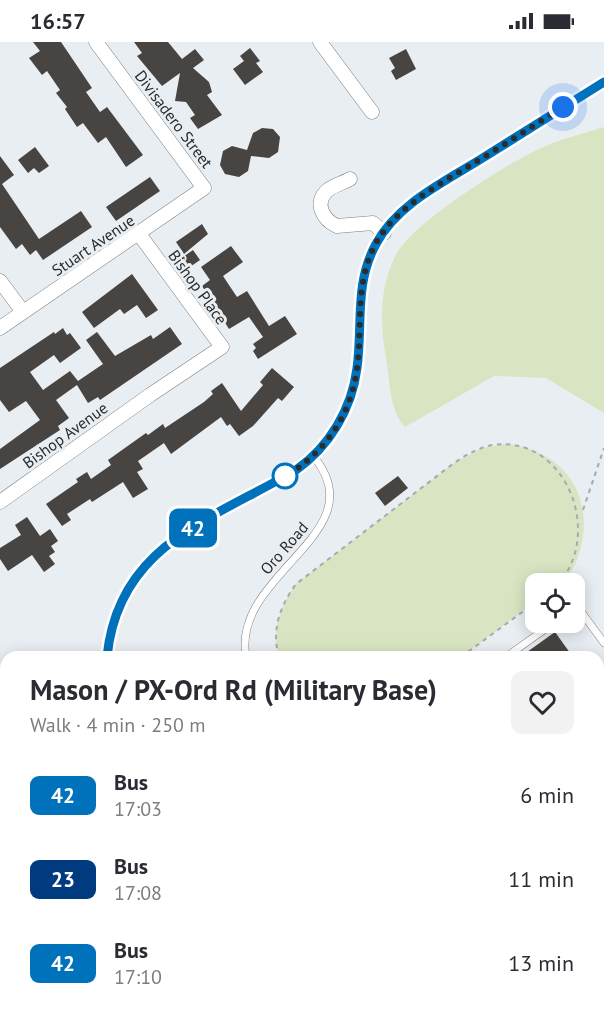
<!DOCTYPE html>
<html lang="en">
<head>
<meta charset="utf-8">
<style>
  :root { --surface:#fff; --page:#f2f2f3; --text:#2b2b33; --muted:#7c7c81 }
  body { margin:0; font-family:"PT Sans",sans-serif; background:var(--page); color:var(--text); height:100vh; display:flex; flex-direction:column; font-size:22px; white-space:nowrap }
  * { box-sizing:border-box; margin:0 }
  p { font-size:20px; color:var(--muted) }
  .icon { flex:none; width:33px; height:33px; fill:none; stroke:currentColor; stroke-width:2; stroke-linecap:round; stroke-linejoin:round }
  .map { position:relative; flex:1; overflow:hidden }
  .side { position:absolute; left:0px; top:609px; width:604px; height:368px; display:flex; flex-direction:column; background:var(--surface); border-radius:18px 18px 0 0; box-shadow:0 3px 15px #0003 }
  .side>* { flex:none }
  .badge { padding:0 12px; border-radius:9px; font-size:21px; line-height:39px }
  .fabs { position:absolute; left:525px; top:531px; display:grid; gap:12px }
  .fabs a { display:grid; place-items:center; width:60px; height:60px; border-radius:12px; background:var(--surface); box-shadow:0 3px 15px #0003; font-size:30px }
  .you { position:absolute; width:30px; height:30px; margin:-15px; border:4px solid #fff; border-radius:50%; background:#1a73e8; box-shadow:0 0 0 9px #1a73e833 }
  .map>.badge { position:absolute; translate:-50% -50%; box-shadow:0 0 0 3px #fff }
  .round { display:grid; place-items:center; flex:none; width:63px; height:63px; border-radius:12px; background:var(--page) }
  .headline { display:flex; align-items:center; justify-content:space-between; height:102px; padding:0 30px }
  h1 { font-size:28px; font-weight:800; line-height:45px }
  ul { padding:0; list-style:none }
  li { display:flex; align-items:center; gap:18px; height:84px; padding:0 30px }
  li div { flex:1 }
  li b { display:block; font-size:22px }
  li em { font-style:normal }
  li .badge { min-width:66px; font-weight:700; text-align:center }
  .status { display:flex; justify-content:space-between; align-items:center; height:42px; padding:0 30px; background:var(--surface); direction:ltr }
  .status svg { height:16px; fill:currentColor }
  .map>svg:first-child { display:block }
  .green { fill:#d9e5c2 }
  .building { fill:#484441 }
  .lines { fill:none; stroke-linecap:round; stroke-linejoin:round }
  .service-casing { stroke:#7b7f83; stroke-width:8 }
  .minor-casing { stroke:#7b7f83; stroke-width:15 }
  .path { stroke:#a6aaae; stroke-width:2; stroke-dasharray:4.5 4.5; stroke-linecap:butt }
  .service { stroke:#fff; stroke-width:7 }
  .minor { stroke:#fff; stroke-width:14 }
  .line-casing { stroke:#fff; stroke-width:14 }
  .line { stroke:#0072bc; stroke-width:9 }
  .walk { stroke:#2a2c2d; stroke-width:6; stroke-dasharray:0 10.8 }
  .stop-dot { fill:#fff; stroke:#0072bc; stroke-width:3 }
  .labels { text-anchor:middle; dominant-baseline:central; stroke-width:6; stroke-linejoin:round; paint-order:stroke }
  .street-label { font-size:16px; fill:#2a2c2d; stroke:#e9eef3 }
</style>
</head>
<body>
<div class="status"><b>16:57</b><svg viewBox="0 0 49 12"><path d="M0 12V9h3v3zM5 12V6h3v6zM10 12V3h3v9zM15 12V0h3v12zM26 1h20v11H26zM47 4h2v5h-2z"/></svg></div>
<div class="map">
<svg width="604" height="976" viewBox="0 0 604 976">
  <rect width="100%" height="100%" fill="#e9eef3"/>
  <g class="green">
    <path d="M 604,85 L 604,371 L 546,336 L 494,334 L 405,385 C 389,368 390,338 386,316 C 380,281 379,245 396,213 C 412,181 505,123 539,107 C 559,97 583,92 604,85 Z"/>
    <path d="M 505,402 C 566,408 598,457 578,515 C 576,523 567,538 559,541 C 553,544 542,542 536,542 L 535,560 L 461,615 L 279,615 C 271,588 280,564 296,542 L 454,421 L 482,406 Z"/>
    <path d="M 6,871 L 6,970 L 598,970 L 599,976 L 0,976 L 0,877 Z"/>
  </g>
  <g class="building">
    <path d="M 33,0 L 61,0 L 92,46 L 86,50 L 100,70 L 107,65 L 143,113 L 126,125 L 106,95 L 98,101 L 83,81 L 77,85 L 65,67 L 67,65 L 56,51 L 60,48 L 47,29 L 42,33 L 29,16 L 40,9 Z"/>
    <path d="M 134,0 L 168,0 L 182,17 L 195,7 L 204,18 L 193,26 L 209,40 L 212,50 L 207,53 L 222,73 L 198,87 L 190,76 L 195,73 L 186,60 L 175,59 L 180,31 L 162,44 L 137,14 L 142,11 Z"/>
    <path d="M 250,6 L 260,19 L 256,21 L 263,30 L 245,43 L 233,27 L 244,19 L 240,14 Z"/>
    <path d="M 406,7 L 416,27 L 396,38 L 391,29 L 395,26 L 389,16 Z"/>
    <path d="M 262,86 L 273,87 L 280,95 L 278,110 L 269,116 L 251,114 L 248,129 L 239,135 L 225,132 L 220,123 L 223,109 L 232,104 L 247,108 L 253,91 Z"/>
    <path d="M 35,105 L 49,124 L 39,131 L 34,126 L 28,131 L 18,118 Z"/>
    <path d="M 0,114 L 14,133 L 2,142 L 39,197 L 81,169 L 92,185 L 43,218 L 36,208 L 30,213 L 22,202 L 16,207 L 0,185 Z"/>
    <path d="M 150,135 L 160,149 L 116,179 L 106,165 Z"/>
    <path d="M 202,182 L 208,192 L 184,212 L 176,200 Z"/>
    <path d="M 231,204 L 243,220 L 223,234 L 237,255 L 247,249 L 269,284 L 285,274 L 297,292 L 258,317 L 253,309 L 256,306 L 253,302 L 263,295 L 249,275 L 229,287 L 202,244 L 210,238 L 201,225 Z"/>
    <path d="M 193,208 L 200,218 L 187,227 L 180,217 Z"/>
    <path d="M 132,232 L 158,268 L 146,276 L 137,263 L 124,272 L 120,267 L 94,286 L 82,270 Z"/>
    <path d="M 170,285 L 182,302 L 100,358 L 98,355 L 88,361 L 77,343 L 56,358 L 69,376 L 58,384 L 60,388 L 0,427 L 0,407 L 40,378 L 26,359 L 9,370 L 0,358 L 0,326 L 54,290 L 55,292 L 63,286 L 67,293 L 70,291 L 81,306 L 60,321 L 54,313 L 30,330 L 43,348 L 70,329 L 78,339 L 103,322 L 86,298 L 97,290 L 115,314 L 151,293 L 153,297 Z"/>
    <path d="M 272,326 L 294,345 L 282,359 L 278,356 L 253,384 L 239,394 L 230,382 L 227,384 L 221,375 L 171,412 L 164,401 L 138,419 L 143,427 L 137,430 L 148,447 L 133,456 L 123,440 L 92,460 L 90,457 L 67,472 L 71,478 L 62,484 L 46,462 L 78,440 L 76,437 L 87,430 L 91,437 L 111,423 L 108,418 L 146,391 L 148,393 L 163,382 L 165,386 L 204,360 L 213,352 L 211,349 L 222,341 L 241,369 L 263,343 L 260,340 Z"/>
    <path d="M 398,434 L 408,446 L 385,464 L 375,451 Z"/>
    <path d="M 27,475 L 40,494 L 50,487 L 58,499 L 51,504 L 55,510 L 49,514 L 55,522 L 44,530 L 32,513 L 8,529 L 0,517 L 0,506 L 21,493 L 15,483 Z"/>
    <path d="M 555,590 L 573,615 L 520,615 Z"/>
  </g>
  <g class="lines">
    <defs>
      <g id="service">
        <path d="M 574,567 L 577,564 L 604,601"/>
        <path d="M 107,615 C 118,501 211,479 296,428 C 329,405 352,367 357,326 C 363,283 352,236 378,198 C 403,162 441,142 477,120 C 519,93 562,66 604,40"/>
        <path d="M 246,615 C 231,531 377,492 314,415"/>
        <path d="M 506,615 L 555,580"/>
        <path d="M 0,742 L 6,740"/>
        <path d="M 0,783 L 6,791"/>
        <path d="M 598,935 L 604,935"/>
        <path d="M 359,976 L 362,970"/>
      </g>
      <g id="minor">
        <path d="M 320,0 L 372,70"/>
        <path d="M 350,137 C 343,141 334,143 328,148 C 313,160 323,178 337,184 L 373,181 L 384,191"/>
        <path d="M 0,239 L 23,270"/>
        <path d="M 0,286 L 204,146 L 96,0"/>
        <path d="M 0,460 L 150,353 L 222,305 L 139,192"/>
      </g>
    </defs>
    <use href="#service" class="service-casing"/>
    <use href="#minor" class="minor-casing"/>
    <g class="path">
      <path d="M 583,468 L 604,406"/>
      <path d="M 279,615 C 271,588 280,564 296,542 L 454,421 C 466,413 478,406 492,403 C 566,392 604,492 558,542"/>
      <path d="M 461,615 L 536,560"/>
      <path d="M 598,737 L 604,734"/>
      <path d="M 5,816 L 6,823"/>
      <path d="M 0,851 L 6,847"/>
    </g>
    <use href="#service" class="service"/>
    <use href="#minor" class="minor"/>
  </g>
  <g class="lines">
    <defs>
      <path id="line" d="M 107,615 C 118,502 212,478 296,428 C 329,405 352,367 357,326 C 363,283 354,242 376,202 C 397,162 444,140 481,117 C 522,91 563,66 604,40"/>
    </defs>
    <use href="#line" class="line-casing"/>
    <use href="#line" class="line"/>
    <path class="walk" d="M 285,434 L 283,436 C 325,410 350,376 357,327 C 363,283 354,242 376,201 C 397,164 439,143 474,121 C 504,103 533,84 563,65"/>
  </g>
  <circle class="stop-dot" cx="285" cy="434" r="12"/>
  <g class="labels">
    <g class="street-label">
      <text transform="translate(174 77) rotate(53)">Divisadero Street</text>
      <text transform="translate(93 203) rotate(-34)">Stuart Avenue</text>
      <text transform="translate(198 245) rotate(54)">Bishop Place</text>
      <text transform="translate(65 393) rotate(-36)">Bishop Avenue</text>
      <text transform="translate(284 506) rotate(-49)">Oro Road</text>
    </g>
  </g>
</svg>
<div class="fabs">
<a><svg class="icon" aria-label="locate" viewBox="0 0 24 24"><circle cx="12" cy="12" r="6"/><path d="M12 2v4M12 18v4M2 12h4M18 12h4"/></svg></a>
</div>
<div class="you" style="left:563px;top:65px"></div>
<b class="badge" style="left:193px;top:486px;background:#0072bc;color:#fff">42</b>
<section class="side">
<div class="headline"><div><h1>Mason / PX-Ord Rd (Military Base)</h1><p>Walk · 4 min · 250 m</p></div><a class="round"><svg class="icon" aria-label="heart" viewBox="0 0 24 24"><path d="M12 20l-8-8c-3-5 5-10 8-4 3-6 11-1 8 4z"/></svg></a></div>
<ul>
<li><span class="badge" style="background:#0072bc;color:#fff">42</span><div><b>Bus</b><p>17:03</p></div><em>6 min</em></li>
<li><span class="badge" style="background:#003b80;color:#fff">23</span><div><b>Bus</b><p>17:08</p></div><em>11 min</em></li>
<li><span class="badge" style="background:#0072bc;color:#fff">42</span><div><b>Bus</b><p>17:10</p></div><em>13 min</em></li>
</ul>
</section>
</div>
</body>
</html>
